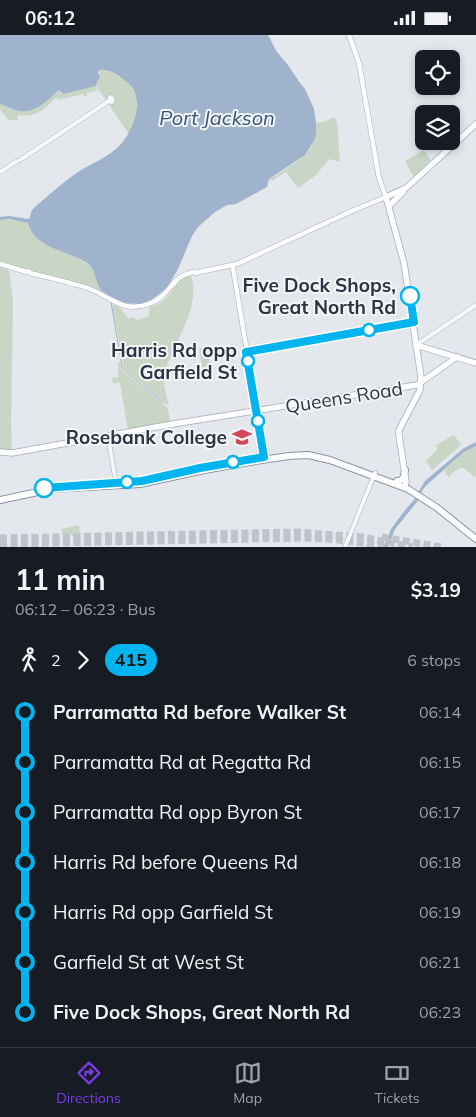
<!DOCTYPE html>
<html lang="en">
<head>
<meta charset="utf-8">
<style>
  :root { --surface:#171b24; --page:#242831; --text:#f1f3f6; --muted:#9ea1a6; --line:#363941; --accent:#7c3aed }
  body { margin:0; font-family:Mulish,sans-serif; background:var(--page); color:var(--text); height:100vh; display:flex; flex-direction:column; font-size:19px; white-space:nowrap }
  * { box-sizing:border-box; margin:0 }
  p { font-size:16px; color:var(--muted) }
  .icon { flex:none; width:28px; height:28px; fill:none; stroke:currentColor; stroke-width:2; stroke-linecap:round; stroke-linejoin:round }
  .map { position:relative; height:512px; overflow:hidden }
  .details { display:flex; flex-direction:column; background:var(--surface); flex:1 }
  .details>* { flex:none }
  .badge { padding:0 10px; border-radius:16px; font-size:18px; line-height:32px }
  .tools { position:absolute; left:415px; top:15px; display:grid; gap:10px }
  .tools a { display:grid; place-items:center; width:45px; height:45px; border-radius:8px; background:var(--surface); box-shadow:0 2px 8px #0003; font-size:25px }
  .map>.badge { position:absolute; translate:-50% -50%; box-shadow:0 0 0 2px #fff }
  .legs { display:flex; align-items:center; gap:8px; height:55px; padding:0 15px; font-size:16px }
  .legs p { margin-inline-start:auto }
  .headline { display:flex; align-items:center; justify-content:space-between; height:85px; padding:0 15px }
  h1 { font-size:28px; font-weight:700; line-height:38px }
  ul { padding:0 15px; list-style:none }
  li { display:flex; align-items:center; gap:18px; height:50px; font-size:19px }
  li i { display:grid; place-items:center; width:8px; height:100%; margin:0 6px; background:currentColor }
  li i::after { content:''; width:12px; height:12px; margin:-6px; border:4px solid; border-radius:50%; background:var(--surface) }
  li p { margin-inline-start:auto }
  li:first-child i { background:linear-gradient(#0000 50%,currentColor 0) }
  li:last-child i { background:linear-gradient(currentColor 50%,#0000 0) }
  .status { display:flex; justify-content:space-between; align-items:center; height:35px; padding:0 25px; background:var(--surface); direction:ltr }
  .status svg { height:14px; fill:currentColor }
  .dock { display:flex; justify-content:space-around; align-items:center; height:70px; border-top:1px solid var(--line); background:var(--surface); font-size:14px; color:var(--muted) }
  .dock a { display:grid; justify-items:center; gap:2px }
  .dock .on { color:var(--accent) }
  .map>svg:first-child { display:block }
  .green { fill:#c9d6c5 }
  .water { fill:#9fb4cc }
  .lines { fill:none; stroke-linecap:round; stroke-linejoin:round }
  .stream { stroke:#9fb4cc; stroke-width:1 }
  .motorway-tunnel { stroke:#bfc3cb; stroke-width:7; stroke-dasharray:7 3.5; stroke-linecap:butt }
  .tertiary-casing { stroke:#a9aeb7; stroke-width:5 }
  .secondary-casing { stroke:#a9aeb7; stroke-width:5.5 }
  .primary-casing { stroke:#a3abb8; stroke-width:7 }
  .trunk-casing { stroke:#8b94a3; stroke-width:8 }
  .tertiary { stroke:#f7f8fa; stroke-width:4 }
  .secondary { stroke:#fff; stroke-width:4.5 }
  .primary { stroke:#fff; stroke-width:5.5 }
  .trunk { stroke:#fff; stroke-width:6 }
  .line-1-casing { stroke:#fff; stroke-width:11 }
  .line-1 { stroke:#00b5ef; stroke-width:8 }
  .stop-1-dot { fill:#fff; stroke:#00b5ef; stroke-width:2.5 }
  .labels { text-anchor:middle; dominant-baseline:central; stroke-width:4; stroke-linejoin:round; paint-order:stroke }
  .stop-label { font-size:19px; font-weight:bold; fill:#2b3445; stroke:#f4f6f9; text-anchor:end }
  .street-label { font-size:19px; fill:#2b3445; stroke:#f4f6f9 }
  .poi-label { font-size:19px; font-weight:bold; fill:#2b3445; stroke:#f4f6f9; text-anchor:end }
  .water-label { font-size:20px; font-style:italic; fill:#34527a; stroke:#f4f6f9 }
</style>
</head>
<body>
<div class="status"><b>06:12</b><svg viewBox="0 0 49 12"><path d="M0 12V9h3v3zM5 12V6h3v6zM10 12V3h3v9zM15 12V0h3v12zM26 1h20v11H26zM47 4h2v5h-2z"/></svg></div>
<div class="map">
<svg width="476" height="512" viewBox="0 0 476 512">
  <rect width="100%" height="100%" fill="#e4e7ec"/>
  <g class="green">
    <path d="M 105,34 C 109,36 112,38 116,40 C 119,42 120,41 123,43 C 143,58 137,80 129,99 L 96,51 L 97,56 L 86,58 L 87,61 L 84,62 L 83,59 L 58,65 L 57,62 C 44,74 38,83 18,80 L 17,86 L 7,84 L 0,74 L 0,69 C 7,71 12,75 19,76 C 36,79 47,64 59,55 L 62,59 L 100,41 L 99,36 Z"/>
    <path d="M 334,82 L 337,87 L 340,127 L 329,124 L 316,140 L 298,153 L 286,137 L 272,146 L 269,144 C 276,141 281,137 287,133 C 307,120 316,114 316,88 L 323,87 Z"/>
    <path d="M 424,115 L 431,126 L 414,142 L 405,126 Z"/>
    <path d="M 4,184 L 29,188 C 36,216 68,213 87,229 C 96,235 98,250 104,259 L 89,252 L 32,236 L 29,234 L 26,234 L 0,227 L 0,185 Z"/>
    <path d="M 0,232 L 9,235 L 13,266 L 11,389 L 12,415 L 0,415 Z"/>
    <path d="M 191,241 C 200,268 181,297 171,322 C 168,328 165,334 164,340 C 163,350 167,362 169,371 L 124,334 L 112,269 L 120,273 L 129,284 L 132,282 L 138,285 L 149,281 L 149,273 C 153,270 160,269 164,265 C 174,256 176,244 191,241 Z"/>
    <path d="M 203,312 L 207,313 L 211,335 L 203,337 L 199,314 Z"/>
    <path d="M 120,327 L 121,333 L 125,338 L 168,373 L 170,388 L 128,395 L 120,348 L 113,348 L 112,343 L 119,342 L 118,335 L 118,328 Z"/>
    <path d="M 454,400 L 461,410 L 432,435 L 426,426 L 437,415 L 436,410 Z"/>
    <path d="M 476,411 L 476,440 L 475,442 L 462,432 L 452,438 L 449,443 L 444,436 L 464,417 Z"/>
    <path d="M 79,490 L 80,500 L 72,501 L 71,499 L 63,500 L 61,494 Z"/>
  </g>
  <g class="water">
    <path d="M 0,0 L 268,0 L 277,17 L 288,30 L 300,48 L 305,54 L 314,74 L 316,88 L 316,100 L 314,106 L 305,120 L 269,144 L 267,152 L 236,169 L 227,170 L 215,177 L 198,192 L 192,201 L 178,234 L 170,248 L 167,253 L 158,260 L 151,265 L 140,269 L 123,268 L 121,266 C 114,263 107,261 101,255 C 95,247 96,234 87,228 C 66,214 36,215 28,188 L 9,184 L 0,185 L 0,182 L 9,181 L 29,184 L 32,175 L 36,171 C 49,160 63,147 78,137 C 92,128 109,122 120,110 C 134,95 146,62 127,47 C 121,42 109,33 100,35 L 98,37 L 100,42 L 95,51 L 63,59 L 59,55 C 47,65 36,79 19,76 C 12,75 7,71 0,69 Z"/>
    <path d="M 476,407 L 476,411 L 464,417 L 429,448 L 423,454 L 417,467 L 395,494 L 388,512 L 384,512 L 391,494 L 406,474 L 414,465 L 416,461 L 425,446 L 464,413 Z"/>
  </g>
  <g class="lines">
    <path class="stream" d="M 111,267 L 122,332 L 126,337 L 164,368"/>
    <g class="motorway-tunnel">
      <path d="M 382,502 L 442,512"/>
      <path d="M 0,503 L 297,497 L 362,502 L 412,512"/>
      <path d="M 0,509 L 307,503 C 334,504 360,507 386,512"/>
    </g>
    <defs>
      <g id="tertiary">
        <path d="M 110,62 L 113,64 L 112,67 L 109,66 Z"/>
        <path d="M 20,125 L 109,66"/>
        <path d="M 0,137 L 17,126"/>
        <path d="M 416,310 L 476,270"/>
        <path d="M 246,317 L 414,287"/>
        <path d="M 108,401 L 116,448"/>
        <path d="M 345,512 L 375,438"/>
      </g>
      <g id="secondary">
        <path d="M 0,229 L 27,237 L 29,236 L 30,238 C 50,243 70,247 90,254 C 113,263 123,279 151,268 C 165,262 167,254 177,245 C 181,240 188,239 193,237 L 195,238 L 237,229 L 354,175 L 386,162 L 379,143 L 359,28 L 349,0"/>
        <path d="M 233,233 L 265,424"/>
      </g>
      <g id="primary">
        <path d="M 391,169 L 403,157"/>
        <path d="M 416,310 L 476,328"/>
        <path d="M 0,417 L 12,418 L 173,389 L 417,350 L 457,322"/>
        <path d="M 405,452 L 406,447 L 399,400 L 399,395 L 420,355 L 421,342 L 404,228 L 386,162 L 406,153 L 476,89"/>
      </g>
      <g id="trunk">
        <path d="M 397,446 C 404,446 404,441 405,435"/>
        <path d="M 0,465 L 52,454 L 140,449 L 204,435 L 255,426 L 289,421 L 308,420 L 330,425 L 408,454 L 436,472 L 476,504"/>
      </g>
    </defs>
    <use href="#tertiary" class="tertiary-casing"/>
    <use href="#secondary" class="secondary-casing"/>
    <use href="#primary" class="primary-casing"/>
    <use href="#trunk" class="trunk-casing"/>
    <use href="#tertiary" class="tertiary"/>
    <use href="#secondary" class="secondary"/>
    <use href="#primary" class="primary"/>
    <use href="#trunk" class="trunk"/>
  </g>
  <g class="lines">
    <defs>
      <path id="line-1" d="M 44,453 L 142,446 L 200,433 L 264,422 L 246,317 L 414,287 L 410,261"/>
    </defs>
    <use href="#line-1" class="line-1-casing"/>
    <use href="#line-1" class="line-1"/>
  </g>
  <defs>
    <symbol id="school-bare" viewBox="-9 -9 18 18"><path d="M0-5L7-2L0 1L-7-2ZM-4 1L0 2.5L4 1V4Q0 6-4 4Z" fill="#d1495b" stroke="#f4f6f9" stroke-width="2.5" paint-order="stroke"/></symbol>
  </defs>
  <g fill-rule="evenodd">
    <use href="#school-bare" x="228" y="388" width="28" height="28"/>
  </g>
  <g class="stop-1-dot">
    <circle cx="410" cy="261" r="9"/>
    <circle cx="369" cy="295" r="6"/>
    <circle cx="248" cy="326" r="6"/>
    <circle cx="258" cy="386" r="6"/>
    <circle cx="233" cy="427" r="6"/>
    <circle cx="127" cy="447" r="6"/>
    <circle cx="44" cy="453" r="9"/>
  </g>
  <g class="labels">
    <g class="stop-label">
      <text x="396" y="250">Five Dock Shops,<tspan x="396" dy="22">Great North Rd</tspan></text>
      <text x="237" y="315">Harris Rd opp<tspan x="237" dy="22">Garfield St</tspan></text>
    </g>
    <g class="street-label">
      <text transform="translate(344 362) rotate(-9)">Queens Road</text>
    </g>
    <g class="poi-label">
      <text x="227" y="402">Rosebank College</text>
    </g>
    <g class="water-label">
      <text x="217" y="82">Port Jackson</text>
    </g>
  </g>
</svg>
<div class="tools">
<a><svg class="icon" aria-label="locate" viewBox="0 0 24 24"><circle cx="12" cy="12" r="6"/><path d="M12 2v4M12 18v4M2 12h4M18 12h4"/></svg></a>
<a><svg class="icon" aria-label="layers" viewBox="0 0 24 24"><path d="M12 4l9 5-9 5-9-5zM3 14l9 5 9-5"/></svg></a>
</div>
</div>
<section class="details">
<div class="headline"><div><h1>11 min</h1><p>06:12 – 06:23 · Bus</p></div><b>$3.19</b></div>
<div class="legs"><svg class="icon" aria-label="walk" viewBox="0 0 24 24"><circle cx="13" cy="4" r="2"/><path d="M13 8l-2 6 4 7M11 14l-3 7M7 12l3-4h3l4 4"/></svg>2<svg class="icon" aria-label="forward" viewBox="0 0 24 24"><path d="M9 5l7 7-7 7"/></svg><b class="badge" style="background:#00b5ef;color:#111">415</b><p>6 stops</p></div>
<ul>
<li><i style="color:#00b5ef"></i><b>Parramatta Rd before Walker St</b><p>06:14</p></li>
<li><i style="color:#00b5ef"></i><span>Parramatta Rd at Regatta Rd</span><p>06:15</p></li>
<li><i style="color:#00b5ef"></i><span>Parramatta Rd opp Byron St</span><p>06:17</p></li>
<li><i style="color:#00b5ef"></i><span>Harris Rd before Queens Rd</span><p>06:18</p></li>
<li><i style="color:#00b5ef"></i><span>Harris Rd opp Garfield St</span><p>06:19</p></li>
<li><i style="color:#00b5ef"></i><span>Garfield St at West St</span><p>06:21</p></li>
<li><i style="color:#00b5ef"></i><b>Five Dock Shops, Great North Rd</b><p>06:23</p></li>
</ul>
</section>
<nav class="dock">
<a class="on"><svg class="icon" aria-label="directions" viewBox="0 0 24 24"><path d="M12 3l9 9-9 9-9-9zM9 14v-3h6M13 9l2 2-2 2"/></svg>Directions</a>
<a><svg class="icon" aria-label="map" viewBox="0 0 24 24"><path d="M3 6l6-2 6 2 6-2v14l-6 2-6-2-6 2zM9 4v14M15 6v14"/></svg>Map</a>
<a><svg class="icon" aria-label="tickets" viewBox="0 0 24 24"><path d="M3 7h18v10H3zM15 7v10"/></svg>Tickets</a>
</nav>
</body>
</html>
